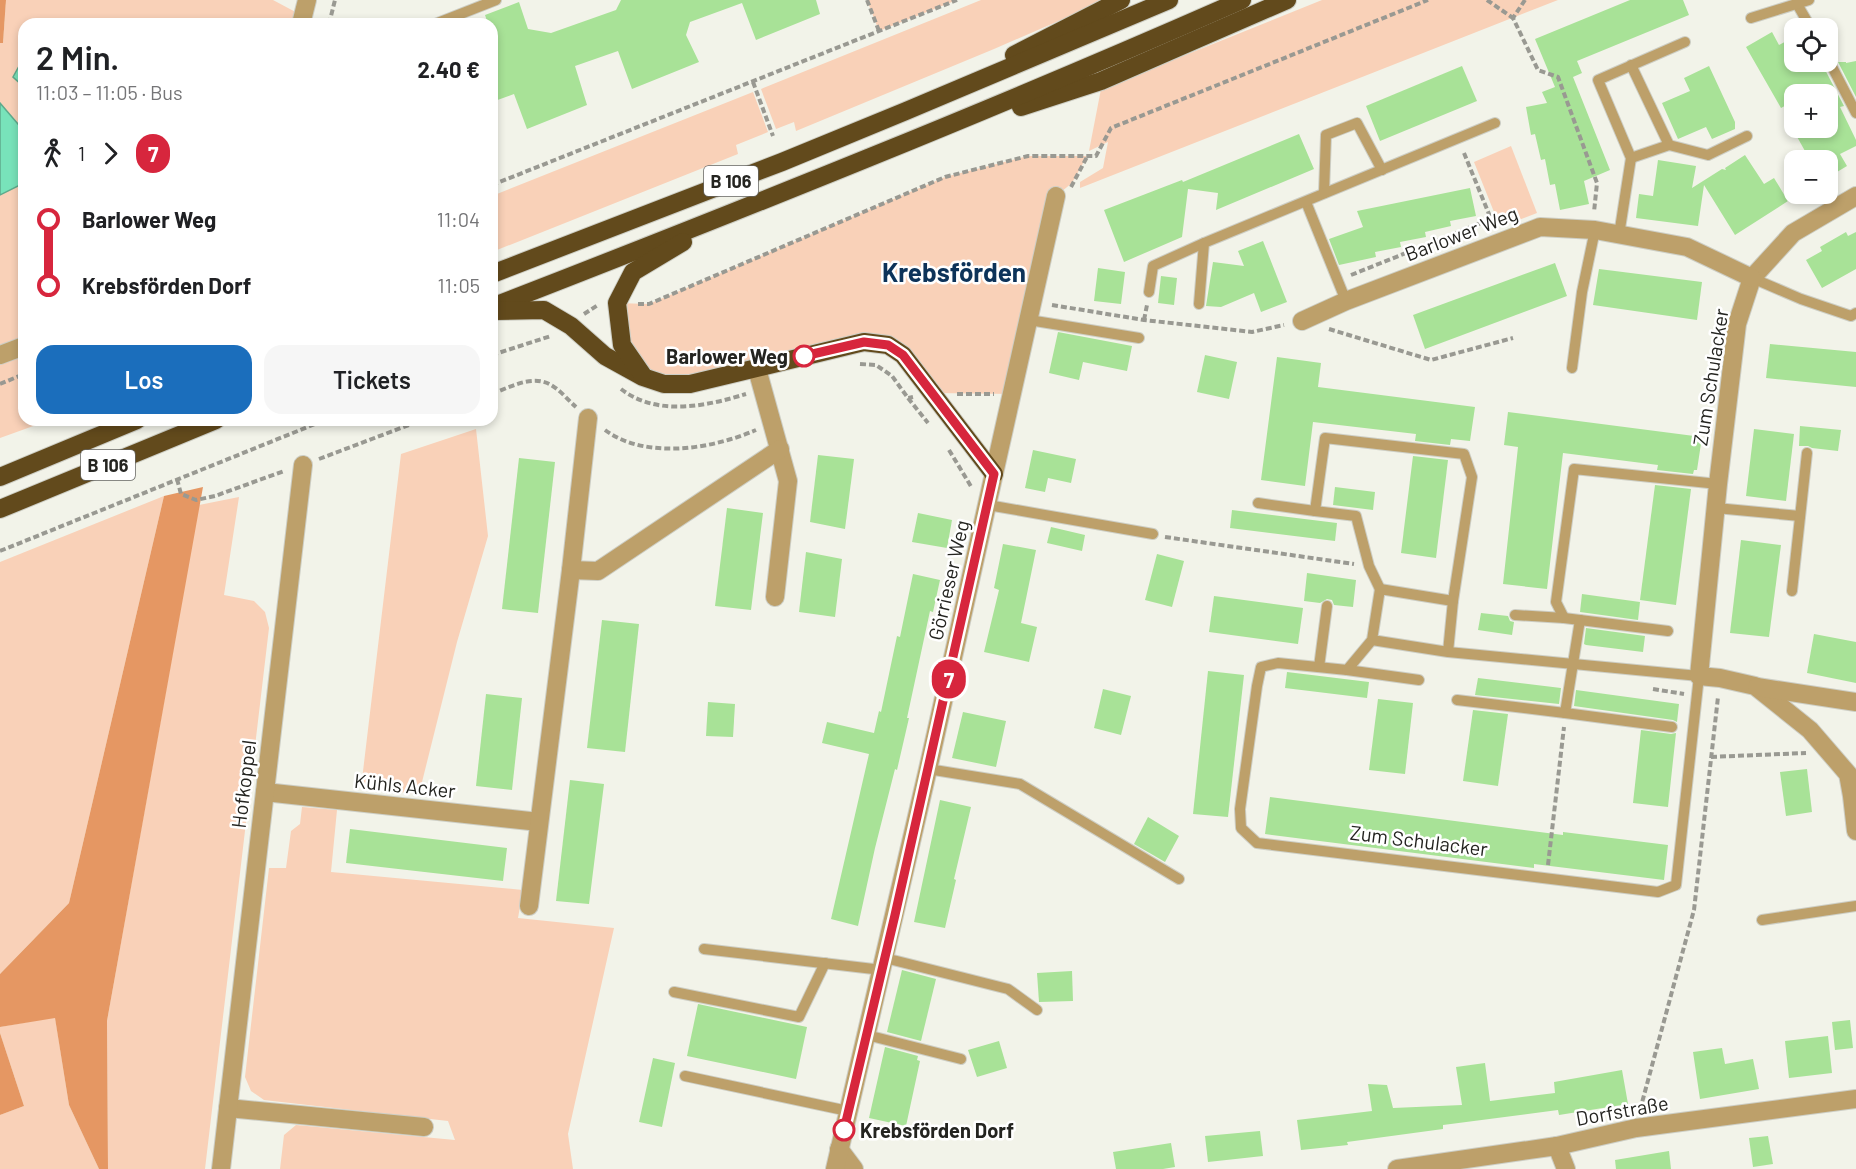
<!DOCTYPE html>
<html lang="de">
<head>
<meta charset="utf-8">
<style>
  :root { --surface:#fff; --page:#f6f6f6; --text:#202124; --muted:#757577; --accent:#1b6ebc }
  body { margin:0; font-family:Barlow,sans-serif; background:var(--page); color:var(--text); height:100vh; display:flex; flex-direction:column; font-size:22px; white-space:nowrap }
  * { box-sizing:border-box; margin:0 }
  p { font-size:20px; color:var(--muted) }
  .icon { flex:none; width:33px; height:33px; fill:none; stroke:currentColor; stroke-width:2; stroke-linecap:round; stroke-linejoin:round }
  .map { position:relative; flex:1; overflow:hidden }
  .sheet { position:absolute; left:18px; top:18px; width:480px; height:408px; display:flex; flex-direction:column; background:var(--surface); border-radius:18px; box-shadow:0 3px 9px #0003 }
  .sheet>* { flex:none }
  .badge { padding:0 12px; border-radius:20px; font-size:21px; line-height:39px }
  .buttons { position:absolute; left:1784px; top:18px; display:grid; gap:12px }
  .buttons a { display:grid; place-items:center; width:54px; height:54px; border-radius:12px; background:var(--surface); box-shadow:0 3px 9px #0003; font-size:30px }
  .map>.badge { position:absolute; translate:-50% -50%; box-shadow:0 0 0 3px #fff }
  .legs { display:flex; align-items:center; gap:9px; height:66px; padding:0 18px; font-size:20px }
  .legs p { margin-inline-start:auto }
  .overview { display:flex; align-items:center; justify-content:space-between; height:102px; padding:0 18px }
  h1 { font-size:33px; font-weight:600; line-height:45px }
  .action { display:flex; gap:12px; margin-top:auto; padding:12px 18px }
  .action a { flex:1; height:69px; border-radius:18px; background:var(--accent); color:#fff; font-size:24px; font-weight:600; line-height:69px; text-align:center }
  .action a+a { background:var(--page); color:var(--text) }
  ul { padding:0 18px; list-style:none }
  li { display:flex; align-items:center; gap:21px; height:66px; font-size:22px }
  li i { display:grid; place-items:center; width:9px; height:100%; margin:0 8px; background:currentColor }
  li i::after { content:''; width:15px; height:15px; margin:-8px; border:4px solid; border-radius:50%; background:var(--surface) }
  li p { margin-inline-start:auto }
  li:first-child i { background:linear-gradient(#0000 50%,currentColor 0) }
  li:last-child i { background:linear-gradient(currentColor 50%,#0000 0) }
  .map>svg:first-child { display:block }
  .green { fill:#f9d1b8 }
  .forest { fill:#e59763 }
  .water { fill:#78e3ba; stroke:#5faa8c; stroke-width:1.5 }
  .building { fill:#a8e297 }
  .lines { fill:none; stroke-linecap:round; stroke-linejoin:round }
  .lane-casing { stroke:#cdcec5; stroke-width:12 }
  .street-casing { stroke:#cdcec5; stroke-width:20 }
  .highway-casing { stroke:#cdcec5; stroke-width:20 }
  .path { stroke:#999992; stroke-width:4; stroke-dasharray:6 3; stroke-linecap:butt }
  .lane { stroke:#bda06a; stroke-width:10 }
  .street { stroke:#bda06a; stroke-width:18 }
  .highway { stroke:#624a1c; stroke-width:18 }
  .line-1-casing { stroke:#fff; stroke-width:14 }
  .line-1 { stroke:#d7263d; stroke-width:9 }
  .stop-1-dot { fill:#fff; stroke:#d7263d; stroke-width:3 }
  .labels { text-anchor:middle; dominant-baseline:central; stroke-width:5; stroke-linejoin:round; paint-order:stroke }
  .shield { fill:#fff; stroke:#666663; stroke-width:1.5 }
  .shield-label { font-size:18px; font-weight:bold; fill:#242420 }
  .street-label { font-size:20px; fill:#242420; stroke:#fff }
  .stop-label { font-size:20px; font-weight:bold; fill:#242420; stroke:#fff; text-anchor:end }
  .district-label { font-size:26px; font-weight:bold; fill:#0d3359; stroke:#fff }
</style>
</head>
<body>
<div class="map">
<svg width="1856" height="1169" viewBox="0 0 1856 1169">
  <rect width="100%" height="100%" fill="#f2f3e9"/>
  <g class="green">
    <path d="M 6,0 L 273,0 L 303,16 L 301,24 L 24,24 L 24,131 L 0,103 L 0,43 L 3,43 Z"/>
    <path d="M 867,0 L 957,0 L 879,31 Z"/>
    <path d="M 981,0 L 1107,0 L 994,49 L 796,131 L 794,122 L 776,129 L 761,89 Z"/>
    <path d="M 1322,0 L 1558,0 L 1080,188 L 1080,182 L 1103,168 L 1108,142 L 1089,151 L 1101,89 Z"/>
    <path d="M 753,92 L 768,132 L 736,145 L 738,154 L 492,252 L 492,196 Z"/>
    <path d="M 1511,146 L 1537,213 L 1500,227 L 1474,162 Z"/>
    <path d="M 1028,156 L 1087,156 L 1072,183 L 1056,196 L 1013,394 L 933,393 L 888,345 L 664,384 L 622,345 L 617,303 L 649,304 L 945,177 Z"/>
    <path d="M 24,183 L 24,420 L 50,420 L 0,438 L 0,195 Z"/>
    <path d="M 476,429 L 488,536 L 457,642 L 419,794 L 361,788 L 401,454 Z"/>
    <path d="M 164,496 L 69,903 L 0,974 L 0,562 Z"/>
    <path d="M 239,497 L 224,595 L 254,601 L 265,612 L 269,628 L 205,1169 L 108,1169 L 107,1021 L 199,505 Z"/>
    <path d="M 302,807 L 337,810 L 331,872 L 523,890 L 518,918 L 614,928 L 568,1134 L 573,1169 L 280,1169 L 284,1135 L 296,1125 L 455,1140 L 448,1121 L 264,1100 L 251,1091 L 245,1077 L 269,868 L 286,868 L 291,831 L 300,824 Z"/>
    <path d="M 55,1017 L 69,1105 L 99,1169 L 0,1169 L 0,1115 L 24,1106 L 0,1033 L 0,1027 Z"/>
  </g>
  <g class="forest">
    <path d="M 0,0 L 6,0 L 3,43 L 0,43 Z"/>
    <path d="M 203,487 L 107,1021 L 108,1169 L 99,1169 L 69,1105 L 55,1018 L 0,1027 L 0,974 L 69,903 L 164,496 Z"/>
    <path d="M 0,1033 L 24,1106 L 0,1115 Z"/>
  </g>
  <g class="water">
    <path d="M 24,57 L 24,87 L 13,77 Z"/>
    <path d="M 0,103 L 24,131 L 24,183 L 0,195 Z"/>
  </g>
  <g class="building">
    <path d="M 621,0 L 816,0 L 820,14 L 756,40 L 742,3 L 690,22 L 686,35 L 699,62 L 632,89 L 618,51 L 575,66 L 587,105 L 527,129 L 514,94 L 492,102 L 492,52 L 496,44 L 492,33 L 492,24 L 488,24 L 485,15 L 519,2 L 528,29 L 551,33 L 616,10 Z"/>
    <path d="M 1630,0 L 1683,0 L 1689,15 L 1577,61 L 1582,73 L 1573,77 L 1610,170 L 1584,181 L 1589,204 L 1560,210 L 1555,184 L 1550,185 L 1545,159 L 1541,160 L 1535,134 L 1531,135 L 1526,107 L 1547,103 L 1542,92 L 1555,87 L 1535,39 Z"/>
    <path d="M 1772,32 L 1779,45 L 1794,37 L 1794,62 L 1821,62 L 1844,106 L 1840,107 L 1856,140 L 1856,146 L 1840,154 L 1847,166 L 1827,178 L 1827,160 L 1810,160 L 1791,126 L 1794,125 L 1794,128 L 1827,128 L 1827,94 L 1794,94 L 1794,101 L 1781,108 L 1746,47 Z"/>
    <path d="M 1856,61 L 1856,97 L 1838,62 L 1846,62 L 1846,63 Z"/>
    <path d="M 1462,66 L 1477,101 L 1380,141 L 1366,106 Z"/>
    <path d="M 1709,66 L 1735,122 L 1735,129 L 1712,139 L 1706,127 L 1678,139 L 1662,103 L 1690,91 L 1684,78 Z"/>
    <path d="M 1299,134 L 1314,169 L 1216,210 L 1218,193 L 1188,189 L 1182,237 L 1124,262 L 1104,210 L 1182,180 L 1183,182 Z"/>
    <path d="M 1745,155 L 1764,184 L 1774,178 L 1788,201 L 1735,235 L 1704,185 L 1698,226 L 1636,218 L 1639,194 L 1653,196 L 1658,160 L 1696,166 L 1692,188 L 1722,169 L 1726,170 L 1725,168 Z"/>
    <path d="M 1470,188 L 1476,216 L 1450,221 L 1451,226 L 1425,232 L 1426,237 L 1400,242 L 1401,247 L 1375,252 L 1376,257 L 1339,265 L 1329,239 L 1363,227 L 1357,211 Z"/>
    <path d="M 1846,232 L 1848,236 L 1856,232 L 1856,269 L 1822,288 L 1806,260 L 1822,251 L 1820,247 Z"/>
    <path d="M 1263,241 L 1287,302 L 1261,312 L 1254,293 L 1221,307 L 1206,306 L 1213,262 L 1244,266 L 1238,251 Z"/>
    <path d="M 1555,263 L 1567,296 L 1425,349 L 1413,315 Z"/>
    <path d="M 1098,268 L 1125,272 L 1121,304 L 1094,301 Z"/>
    <path d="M 1599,269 L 1702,282 L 1697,320 L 1593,305 Z"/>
    <path d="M 1161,276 L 1177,278 L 1174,305 L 1158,303 Z"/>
    <path d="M 1058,332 L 1132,346 L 1127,371 L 1083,362 L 1079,380 L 1049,373 Z"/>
    <path d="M 1770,344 L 1856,352 L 1856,387 L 1766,378 Z"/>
    <path d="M 1205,355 L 1237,362 L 1229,399 L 1197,392 Z"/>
    <path d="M 1277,357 L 1321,363 L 1318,387 L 1475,407 L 1470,441 L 1451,439 L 1450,445 L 1415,441 L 1416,434 L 1313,422 L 1305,486 L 1261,480 Z"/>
    <path d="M 1508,412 L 1702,437 L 1697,470 L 1694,470 L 1693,474 L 1657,470 L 1658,465 L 1563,453 L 1547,589 L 1503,584 L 1518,447 L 1504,445 Z"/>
    <path d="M 1800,426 L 1841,430 L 1838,451 L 1812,448 L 1808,446 L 1799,446 Z"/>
    <path d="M 1754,429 L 1794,434 L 1786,501 L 1746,496 Z"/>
    <path d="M 1033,450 L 1076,459 L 1071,483 L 1048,478 L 1045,492 L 1025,488 Z"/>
    <path d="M 818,455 L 854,459 L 845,529 L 810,522 Z"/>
    <path d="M 1413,456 L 1448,460 L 1436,558 L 1401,553 Z"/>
    <path d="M 519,458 L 555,462 L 538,613 L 502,609 Z"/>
    <path d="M 1655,485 L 1691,489 L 1676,605 L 1640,600 Z"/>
    <path d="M 1335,487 L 1375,492 L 1373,510 L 1333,505 Z"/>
    <path d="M 727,508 L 763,513 L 751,610 L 715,606 Z"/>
    <path d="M 1232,510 L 1337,523 L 1335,541 L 1230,528 Z"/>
    <path d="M 918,513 L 952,520 L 947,548 L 912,542 Z"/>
    <path d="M 1051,527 L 1085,535 L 1082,551 L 1047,543 Z"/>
    <path d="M 1741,540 L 1781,545 L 1769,637 L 1730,633 Z"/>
    <path d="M 1003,544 L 1036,550 L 1021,623 L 1037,627 L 1029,662 L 984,652 L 999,590 L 994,588 Z"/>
    <path d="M 806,552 L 842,559 L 835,617 L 799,612 Z"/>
    <path d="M 1157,554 L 1184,561 L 1172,607 L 1145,600 Z"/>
    <path d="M 1307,573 L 1356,580 L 1353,607 L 1334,605 L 1332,600 L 1327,599 L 1320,603 L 1304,601 Z"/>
    <path d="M 913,574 L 940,580 L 933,612 L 930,611 L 907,718 L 909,718 L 897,770 L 895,769 L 875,848 L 858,926 L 831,919 L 869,754 L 822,743 L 827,722 L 874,733 L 879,711 L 881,712 L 897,636 L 900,637 Z"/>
    <path d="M 1582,594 L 1640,602 L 1638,620 L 1580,612 Z"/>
    <path d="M 1214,596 L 1303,608 L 1298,644 L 1209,632 Z"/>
    <path d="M 1481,613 L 1508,616 L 1510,621 L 1514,622 L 1512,635 L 1478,630 Z"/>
    <path d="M 602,620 L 639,624 L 625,752 L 587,748 Z"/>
    <path d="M 1586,628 L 1645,636 L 1643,652 L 1586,645 L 1584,644 Z"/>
    <path d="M 1814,634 L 1856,642 L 1856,683 L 1807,673 Z"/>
    <path d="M 1208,671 L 1244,675 L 1228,817 L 1193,814 Z"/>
    <path d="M 1287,672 L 1369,682 L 1367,698 L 1285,688 Z"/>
    <path d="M 1478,678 L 1561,688 L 1559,704 L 1475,695 Z"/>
    <path d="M 1103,689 L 1131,696 L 1121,735 L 1094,728 Z"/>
    <path d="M 1576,690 L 1679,704 L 1677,722 L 1673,720 L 1574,706 Z"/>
    <path d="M 486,694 L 522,698 L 512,790 L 476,786 Z"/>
    <path d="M 1378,699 L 1413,703 L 1405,774 L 1369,770 Z"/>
    <path d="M 708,702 L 735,704 L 733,737 L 706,736 Z"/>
    <path d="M 1473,710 L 1508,714 L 1498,786 L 1463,781 Z"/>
    <path d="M 963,712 L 1006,721 L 996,767 L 952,758 Z"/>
    <path d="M 1641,730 L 1671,734 L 1676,733 L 1668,807 L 1633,803 Z"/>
    <path d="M 1807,769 L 1812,812 L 1786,816 L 1780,772 Z"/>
    <path d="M 570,780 L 604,784 L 589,904 L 556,901 Z"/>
    <path d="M 1270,797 L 1563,835 L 1563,832 L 1668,845 L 1664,880 L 1534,864 L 1534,868 L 1265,834 Z"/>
    <path d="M 940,800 L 971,807 L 954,879 L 956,880 L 945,928 L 914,922 Z"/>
    <path d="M 1148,817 L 1179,836 L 1165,862 L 1134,844 Z"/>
    <path d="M 350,829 L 507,848 L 503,881 L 346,863 Z"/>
    <path d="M 902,970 L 936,979 L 921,1041 L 887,1032 Z"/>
    <path d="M 1072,971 L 1073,1001 L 1039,1002 L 1037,973 Z"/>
    <path d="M 698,1004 L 807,1027 L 796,1079 L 687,1056 Z"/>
    <path d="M 1850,1020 L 1853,1048 L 1835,1050 L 1832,1022 Z"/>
    <path d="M 1828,1036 L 1832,1073 L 1789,1078 L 1785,1041 Z"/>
    <path d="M 999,1041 L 1007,1068 L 977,1077 L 968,1050 Z"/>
    <path d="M 885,1047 L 918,1056 L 917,1060 L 920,1061 L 906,1126 L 869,1118 Z"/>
    <path d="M 1722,1048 L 1725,1064 L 1753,1059 L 1759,1089 L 1700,1099 L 1693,1052 Z"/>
    <path d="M 653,1058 L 675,1063 L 662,1127 L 639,1122 Z"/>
    <path d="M 1485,1063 L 1490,1101 L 1555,1093 L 1554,1082 L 1622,1070 L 1628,1104 L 1559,1115 L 1558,1110 L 1443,1125 L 1443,1129 L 1347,1142 L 1348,1145 L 1301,1150 L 1297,1120 L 1372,1111 L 1368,1084 L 1387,1085 L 1393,1108 L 1462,1105 L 1456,1067 Z"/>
    <path d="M 1260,1131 L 1263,1156 L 1208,1162 L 1205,1136 Z"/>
    <path d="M 1768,1136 L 1773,1164 L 1753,1167 L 1749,1138 Z"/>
    <path d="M 1171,1143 L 1175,1167 L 1163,1169 L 1116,1169 L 1113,1152 Z"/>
    <path d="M 1669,1151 L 1671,1169 L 1616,1169 L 1615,1160 Z"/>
  </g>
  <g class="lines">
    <defs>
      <g id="lane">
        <path d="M 1797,4 L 1811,28"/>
        <path d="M 1751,18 L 1809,0"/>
        <path d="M 435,24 L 496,0"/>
        <path d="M 1827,57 L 1856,113"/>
        <path d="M 1631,65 L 1669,145"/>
        <path d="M 1631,158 L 1669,145 L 1708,155 L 1747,136"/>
        <path d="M 1324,193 L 1326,135 L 1357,123 L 1382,170"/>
        <path d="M 1306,202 L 1346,301"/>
        <path d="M 1619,235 L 1631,158 L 1598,80 L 1685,42"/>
        <path d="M 1752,278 L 1801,299 L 1851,316 L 1856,313"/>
        <path d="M 1149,292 L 1153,266 L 1204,243"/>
        <path d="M 1199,304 L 1204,243 L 1495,123"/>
        <path d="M 1029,320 L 1139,338"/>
        <path d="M 1572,368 L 1582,292 L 1595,230"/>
        <path d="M 1258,503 L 1315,511"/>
        <path d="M 988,505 L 1153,534"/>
        <path d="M 1716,508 L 1800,516"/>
        <path d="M 1380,589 L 1369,566 L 1356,516 L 1315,511 L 1325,438 L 1464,454 L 1472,477 L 1453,601"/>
        <path d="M 1792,591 L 1807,453"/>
        <path d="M 1515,615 L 1564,618 L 1668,631"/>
        <path d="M 1564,618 L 1556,602 L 1574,469 L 1718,484"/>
        <path d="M 1580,620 L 1565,713 L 1672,727"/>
        <path d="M 1372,640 L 1347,670 L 1278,663 L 1261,667 L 1257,686 L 1240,809 L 1241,828 L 1257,843 L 1658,892 L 1676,885 L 1699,676 L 1448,652 L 1372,640 L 1380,589 L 1453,601 L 1448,652"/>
        <path d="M 1319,667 L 1327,606"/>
        <path d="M 1347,670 L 1419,680"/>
        <path d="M 1457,700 L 1565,713"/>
        <path d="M 928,769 L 1020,784 L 1179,879"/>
        <path d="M 1762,920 L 1856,906"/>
        <path d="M 704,949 L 882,970"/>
        <path d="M 885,958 L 1008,989 L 1037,1010"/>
        <path d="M 674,992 L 799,1017 L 825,963"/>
        <path d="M 867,1035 L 961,1059"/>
        <path d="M 685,1076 L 848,1111"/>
      </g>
      <g id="street">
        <path d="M 301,24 L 307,0"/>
        <path d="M 1856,196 L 1793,233 L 1752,278 L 1737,324 L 1718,484 L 1699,676 L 1720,678 L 1755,686 L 1810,730 L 1848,774 L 1852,796 L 1856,831"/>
        <path d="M 1302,321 L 1346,301 L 1540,227 L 1595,230 L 1687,247 L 1752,278"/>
        <path d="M 0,355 L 24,346"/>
        <path d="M 757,369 L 788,481 L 775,597"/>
        <path d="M 571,570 L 598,571 L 780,449"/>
        <path d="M 1757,687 L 1856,702"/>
        <path d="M 265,792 L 539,822"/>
        <path d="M 529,906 L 571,570 L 588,418"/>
        <path d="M 228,1108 L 424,1127"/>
        <path d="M 1557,1146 L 1566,1169"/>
        <path d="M 839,1149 L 854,1169"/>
        <path d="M 221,1169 L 303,465"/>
        <path d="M 835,1169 L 928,769 L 1056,196"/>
        <path d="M 1397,1169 L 1557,1146 L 1636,1128 L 1856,1099"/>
      </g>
      <g id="highway">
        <path d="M 1014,55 L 1121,0"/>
        <path d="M 1021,107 L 1101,81 L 1287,0"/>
        <path d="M 492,274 L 782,162 L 906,111 L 1169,0"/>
        <path d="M 492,307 C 744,209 995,109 1242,0"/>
        <path d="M 495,311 L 544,310 L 571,326 L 605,356 L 643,377 L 664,384 L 690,384 L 864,342 L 888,345 L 903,355 L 994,474"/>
        <path d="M 642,374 L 622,345 L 617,303 L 633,272 L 683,242"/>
        <path d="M 0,477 L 137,420"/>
        <path d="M 0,509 L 216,420"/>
      </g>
    </defs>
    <use href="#lane" class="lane-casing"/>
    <use href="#street" class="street-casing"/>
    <use href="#highway" class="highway-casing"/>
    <g class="path">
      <path d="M 867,0 L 879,31"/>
      <path d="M 1487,0 L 1513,18"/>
      <path d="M 1525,0 L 1513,18 L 1538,70 L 1558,77 L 1597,183 L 1594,212"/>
      <path d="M 329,24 L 335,0"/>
      <path d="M 753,82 L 773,136"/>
      <path d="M 1464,153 L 1491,219"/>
      <path d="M 492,185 L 957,0"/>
      <path d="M 1071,187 L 1087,157"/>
      <path d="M 1351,275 L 1491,219 L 1493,225"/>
      <path d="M 638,304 L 649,304 L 945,177 L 1028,156 L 1096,156 L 1111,128 L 1428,0"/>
      <path d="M 1052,305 L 1144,320 L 1252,332 L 1284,325"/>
      <path d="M 584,314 L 598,305"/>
      <path d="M 1144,320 L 1147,305"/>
      <path d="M 1329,329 L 1431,360 L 1513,338"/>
      <path d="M 492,355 L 551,336"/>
      <path d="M 860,364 L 876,365 L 892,376 L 908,398 L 913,397"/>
      <path d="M 0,384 L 24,374"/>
      <path d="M 621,389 C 657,417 707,406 746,394"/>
      <path d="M 492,394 C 510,387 533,374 551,385 C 560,390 568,400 576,407"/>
      <path d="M 957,394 L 994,394"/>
      <path d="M 908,398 L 928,423"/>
      <path d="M 605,430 C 646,460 712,449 756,430"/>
      <path d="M 949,450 L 972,488"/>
      <path d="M 319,459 L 422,420"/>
      <path d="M 177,479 L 181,494 L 196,500 L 215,496 L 284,471"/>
      <path d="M 1165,537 L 1354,564"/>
      <path d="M 0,551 L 325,420"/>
      <path d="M 1653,689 L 1684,694"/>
      <path d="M 1711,757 L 1806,753"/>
      <path d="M 1548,865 L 1564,727"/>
      <path d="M 1640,1110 L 1694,910 L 1718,697"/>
    </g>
    <use href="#lane" class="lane"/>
    <use href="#street" class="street"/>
    <use href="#highway" class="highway"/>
  </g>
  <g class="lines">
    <defs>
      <path id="line-1" d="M 804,356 L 864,342 L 888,345 L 903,355 L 994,474 L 895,915 L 844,1130"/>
    </defs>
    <use href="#line-1" class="line-1-casing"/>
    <use href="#line-1" class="line-1"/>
  </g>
  <g class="stop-1-dot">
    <circle cx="804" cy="356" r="10"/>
    <circle cx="844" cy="1130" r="10"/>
  </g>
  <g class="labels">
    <g class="shield">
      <rect x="704" y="166" width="54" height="30" rx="4.5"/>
      <rect x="81" y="450" width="54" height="30" rx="4.5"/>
    </g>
    <g class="shield-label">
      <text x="731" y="181">B 106</text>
      <text x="108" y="465">B 106</text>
    </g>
    <g class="street-label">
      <text transform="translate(1461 233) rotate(-21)">Barlower Weg</text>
      <text transform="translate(1710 377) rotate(-81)">Zum Schulacker</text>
      <text transform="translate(948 580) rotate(-77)">Görrieser Weg</text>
      <text transform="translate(243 784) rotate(-83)">Hofkoppel</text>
      <text transform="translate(405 785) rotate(6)">Kühls Acker</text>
      <text transform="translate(1419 840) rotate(7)">Zum Schulacker</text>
      <text transform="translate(1622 1110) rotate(-10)">Dorfstraße</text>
    </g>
    <g class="stop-label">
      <text x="788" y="356">Barlower Weg</text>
      <text x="860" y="1130" text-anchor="start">Krebsförden Dorf</text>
    </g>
    <g class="district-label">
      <text x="954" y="271">Krebsförden</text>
    </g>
  </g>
</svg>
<div class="buttons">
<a><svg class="icon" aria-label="locate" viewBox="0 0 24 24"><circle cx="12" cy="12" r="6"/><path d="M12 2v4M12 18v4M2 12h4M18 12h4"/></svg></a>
<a>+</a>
<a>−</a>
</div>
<b class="badge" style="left:949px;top:679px;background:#d7263d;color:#fff">7</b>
<section class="sheet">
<div class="overview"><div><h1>2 Min.</h1><p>11:03 – 11:05 · Bus</p></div><b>2.40 €</b></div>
<div class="legs"><svg class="icon" aria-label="walk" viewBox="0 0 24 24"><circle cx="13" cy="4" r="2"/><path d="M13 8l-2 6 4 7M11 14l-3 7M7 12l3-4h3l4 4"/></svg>1<svg class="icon" aria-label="forward" viewBox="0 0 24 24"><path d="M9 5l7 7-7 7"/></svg><b class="badge" style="background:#d7263d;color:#fff">7</b></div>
<ul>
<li><i style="color:#d7263d"></i><b>Barlower Weg</b><p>11:04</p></li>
<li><i style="color:#d7263d"></i><b>Krebsförden Dorf</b><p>11:05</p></li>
</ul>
<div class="action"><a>Los</a><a>Tickets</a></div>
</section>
</div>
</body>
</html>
